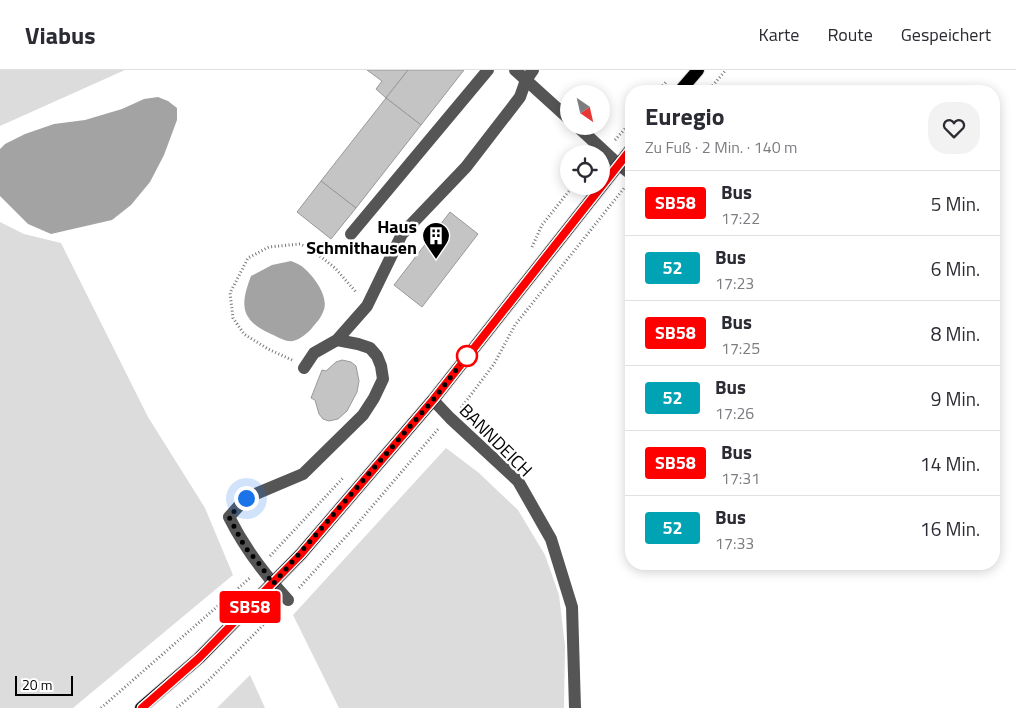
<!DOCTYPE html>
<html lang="de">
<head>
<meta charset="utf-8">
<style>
  :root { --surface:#fff; --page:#f2f2f3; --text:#2b2b33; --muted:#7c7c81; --line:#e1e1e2 }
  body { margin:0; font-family:"Titillium Web",sans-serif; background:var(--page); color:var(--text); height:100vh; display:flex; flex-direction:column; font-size:19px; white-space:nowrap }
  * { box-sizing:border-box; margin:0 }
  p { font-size:16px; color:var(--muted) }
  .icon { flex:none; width:28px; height:28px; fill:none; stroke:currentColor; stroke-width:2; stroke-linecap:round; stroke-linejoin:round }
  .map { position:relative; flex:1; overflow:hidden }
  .sheet { position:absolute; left:625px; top:15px; width:375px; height:485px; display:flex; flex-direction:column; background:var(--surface); border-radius:20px; box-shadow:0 2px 12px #0003 }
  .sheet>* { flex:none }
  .badge { padding:0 10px; border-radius:4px; font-size:18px; line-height:32px }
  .needle { width:32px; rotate:146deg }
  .tools { position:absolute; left:560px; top:15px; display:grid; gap:10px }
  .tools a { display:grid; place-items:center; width:50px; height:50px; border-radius:50%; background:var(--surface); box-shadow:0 2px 12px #0003; font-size:25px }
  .scale { position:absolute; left:15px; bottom:12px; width:58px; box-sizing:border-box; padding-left:5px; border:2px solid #000; border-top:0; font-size:14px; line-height:18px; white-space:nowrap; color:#000; -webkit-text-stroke:4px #fff; paint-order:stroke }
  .you { position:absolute; width:25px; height:25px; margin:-12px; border:4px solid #fff; border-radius:50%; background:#1a73e8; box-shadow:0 0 0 8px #1a73e833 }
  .map>.badge { position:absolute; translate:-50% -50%; box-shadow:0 0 0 2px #fff }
  .round { display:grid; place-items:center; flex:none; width:52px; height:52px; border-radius:20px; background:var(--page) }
  .head { display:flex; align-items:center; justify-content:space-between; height:85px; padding:0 20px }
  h1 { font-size:24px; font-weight:700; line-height:38px }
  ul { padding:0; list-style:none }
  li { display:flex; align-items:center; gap:15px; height:65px; padding:0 20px; border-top:1px solid var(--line) }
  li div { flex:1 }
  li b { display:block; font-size:19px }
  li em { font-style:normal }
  li .badge { min-width:55px; font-weight:700; text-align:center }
  header { display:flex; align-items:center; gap:30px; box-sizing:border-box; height:70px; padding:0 25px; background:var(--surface); border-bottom:1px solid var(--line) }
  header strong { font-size:24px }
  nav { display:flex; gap:28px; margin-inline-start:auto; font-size:18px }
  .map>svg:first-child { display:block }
  .green { fill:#dcdcdc }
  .water { fill:#a3a3a3 }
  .building { fill:#c4c4c4; stroke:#999 }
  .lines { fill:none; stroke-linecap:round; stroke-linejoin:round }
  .major-casing { stroke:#dbdbdb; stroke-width:14 }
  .path { stroke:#777; stroke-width:3; stroke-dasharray:1 2.5; stroke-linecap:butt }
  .minor { stroke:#555; stroke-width:12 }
  .major { stroke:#000; stroke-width:12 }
  .line-casing { stroke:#fff; stroke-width:11 }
  .line { stroke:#f00; stroke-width:8 }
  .walk { stroke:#000; stroke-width:5; stroke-dasharray:0 9 }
  .stop-dot { fill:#fff; stroke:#f00; stroke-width:2.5 }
  .labels { text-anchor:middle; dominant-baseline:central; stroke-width:5; stroke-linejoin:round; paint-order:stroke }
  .poi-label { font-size:18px; font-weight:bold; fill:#000; stroke:#fff; text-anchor:end }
  .street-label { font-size:18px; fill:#000; stroke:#fff }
</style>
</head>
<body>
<header>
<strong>Viabus</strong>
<nav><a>Karte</a><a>Route</a><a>Gespeichert</a></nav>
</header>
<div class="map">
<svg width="1016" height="638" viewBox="0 0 1016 638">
  <rect width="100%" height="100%" fill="#fff"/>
  <g class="green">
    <path d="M 0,0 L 125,0 L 0,56 Z"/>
    <path d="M 0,152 L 24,164 L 61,173 L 148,347 L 205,438 L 233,505 L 73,638 L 0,638 Z"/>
    <path d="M 446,378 L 479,403 L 518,440 L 545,485 L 559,525 L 565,576 L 564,638 L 339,638 L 293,545 Z"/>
    <path d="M 250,605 L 265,638 L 217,638 Z"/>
  </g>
  <g class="water">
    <path d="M 158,27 L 168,31 L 177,38 L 177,50 L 164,85 L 150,112 L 131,135 L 112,150 L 51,164 L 28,154 L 0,126 L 0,79 L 5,74 L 25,64 L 54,54 L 85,50 L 122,39 L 144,29 Z"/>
    <path d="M 291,191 C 296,193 301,195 305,199 C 315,208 330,228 323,242 C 321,248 316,253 312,258 C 308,263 299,270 293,271 C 285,272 278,267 271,264 C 240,250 240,235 251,206 L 272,195 Z"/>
  </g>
  <g class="building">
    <path d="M 367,0 L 408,0 L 386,28 L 376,19 L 382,11 Z"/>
    <path d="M 408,0 L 464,0 L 421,55 L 386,28 Z"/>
    <path d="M 386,28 L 421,55 L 356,138 L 321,111 Z"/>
    <path d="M 321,111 L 356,138 L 331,169 L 297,142 Z"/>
    <path d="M 450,142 L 478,164 L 422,237 L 394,215 Z"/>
    <path d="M 342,290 L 351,292 L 356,296 L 359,311 L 357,322 L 347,341 L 338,349 L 329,351 L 323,349 L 319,344 L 315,330 L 311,328 L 322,300 L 326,301 L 336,292 Z"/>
  </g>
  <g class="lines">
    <defs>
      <g id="major">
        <path d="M 680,21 L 698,0"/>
        <path d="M 141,638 L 199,588 L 301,484 L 433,330 L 631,79"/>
      </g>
    </defs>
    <use href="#major" class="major-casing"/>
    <g class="path">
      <path d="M 658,21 L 666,12"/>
      <path d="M 708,21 L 726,0"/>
      <path d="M 615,70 L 631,52"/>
      <path d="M 532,177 L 542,155 L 573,116"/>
      <path d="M 292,290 L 268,279 L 244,264 L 233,248 L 230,223 L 248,188 L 269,177 L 300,174 L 311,179 L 335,198 L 356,222"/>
      <path d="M 461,338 L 494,294 L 515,255 L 625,117"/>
      <path d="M 270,486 L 343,408"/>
      <path d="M 299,518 L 352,460 L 439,358"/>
      <path d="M 101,638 L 251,507"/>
      <path d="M 177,638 L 208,611 L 277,541"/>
    </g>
    <g class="minor">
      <path d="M 515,0 L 569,49"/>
      <path d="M 577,56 L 619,95 L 631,104"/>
      <path d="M 351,164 L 488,0"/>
      <path d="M 304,298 L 314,283 L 337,270 L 367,236 L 402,164 L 466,97 L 520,27 L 526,10 L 533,0"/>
      <path d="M 433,330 L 450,348 L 518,411 L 551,469 L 572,537 L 575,638"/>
      <path d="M 288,530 C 266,506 244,477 229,447 L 246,428 L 303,404 L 363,345 L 374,328 L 383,309 L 381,296 L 377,286 L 370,278 L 358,274 L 337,270"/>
    </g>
    <use href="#major" class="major"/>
  </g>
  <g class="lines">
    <defs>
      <path id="line" d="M 142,638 L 199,588 L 301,484 L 433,330 L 631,79"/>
    </defs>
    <use href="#line" class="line-casing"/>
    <use href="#line" class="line"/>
    <path class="walk" d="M 246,428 L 229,447 L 245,477 L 261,496 L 273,514 L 433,330 L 467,286"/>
  </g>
  <defs>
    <symbol id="building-pin" viewBox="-11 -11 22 30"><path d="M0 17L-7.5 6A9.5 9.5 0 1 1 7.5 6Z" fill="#000" stroke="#fff"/><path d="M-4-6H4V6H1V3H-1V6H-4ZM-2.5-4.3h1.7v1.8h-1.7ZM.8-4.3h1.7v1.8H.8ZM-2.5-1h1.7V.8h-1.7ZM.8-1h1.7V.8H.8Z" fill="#fff"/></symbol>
  </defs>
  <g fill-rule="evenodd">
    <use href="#building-pin" x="420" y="150" width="32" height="43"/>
  </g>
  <circle class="stop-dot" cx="467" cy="286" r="10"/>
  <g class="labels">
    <g class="poi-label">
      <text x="417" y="156">Haus<tspan x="417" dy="21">Schmithausen</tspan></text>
    </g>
    <g class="street-label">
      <text transform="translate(496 370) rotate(45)">BANNDEICH</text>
    </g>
  </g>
</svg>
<div class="tools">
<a><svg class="needle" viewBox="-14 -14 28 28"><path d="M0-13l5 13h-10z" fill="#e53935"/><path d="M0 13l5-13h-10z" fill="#7c7c81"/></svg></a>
<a><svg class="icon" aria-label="locate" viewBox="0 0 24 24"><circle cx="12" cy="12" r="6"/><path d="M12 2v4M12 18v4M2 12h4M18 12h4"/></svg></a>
</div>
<div class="scale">20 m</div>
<div class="you" style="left:246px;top:428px"></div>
<b class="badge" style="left:250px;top:537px;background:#f00;color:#fff">SB58</b>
<section class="sheet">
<div class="head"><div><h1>Euregio</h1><p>Zu Fuß · 2 Min. · 140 m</p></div><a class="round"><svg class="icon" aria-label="heart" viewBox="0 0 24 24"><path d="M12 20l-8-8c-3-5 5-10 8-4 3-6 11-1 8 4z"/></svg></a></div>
<ul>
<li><span class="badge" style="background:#f00;color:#fff">SB58</span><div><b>Bus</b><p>17:22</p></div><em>5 Min.</em></li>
<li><span class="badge" style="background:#00a3b4;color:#fff">52</span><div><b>Bus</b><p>17:23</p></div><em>6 Min.</em></li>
<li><span class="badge" style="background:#f00;color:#fff">SB58</span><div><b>Bus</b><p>17:25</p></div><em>8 Min.</em></li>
<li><span class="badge" style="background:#00a3b4;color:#fff">52</span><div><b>Bus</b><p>17:26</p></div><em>9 Min.</em></li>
<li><span class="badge" style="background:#f00;color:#fff">SB58</span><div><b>Bus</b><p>17:31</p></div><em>14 Min.</em></li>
<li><span class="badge" style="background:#00a3b4;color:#fff">52</span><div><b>Bus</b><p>17:33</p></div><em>16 Min.</em></li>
</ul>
</section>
</div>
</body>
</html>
